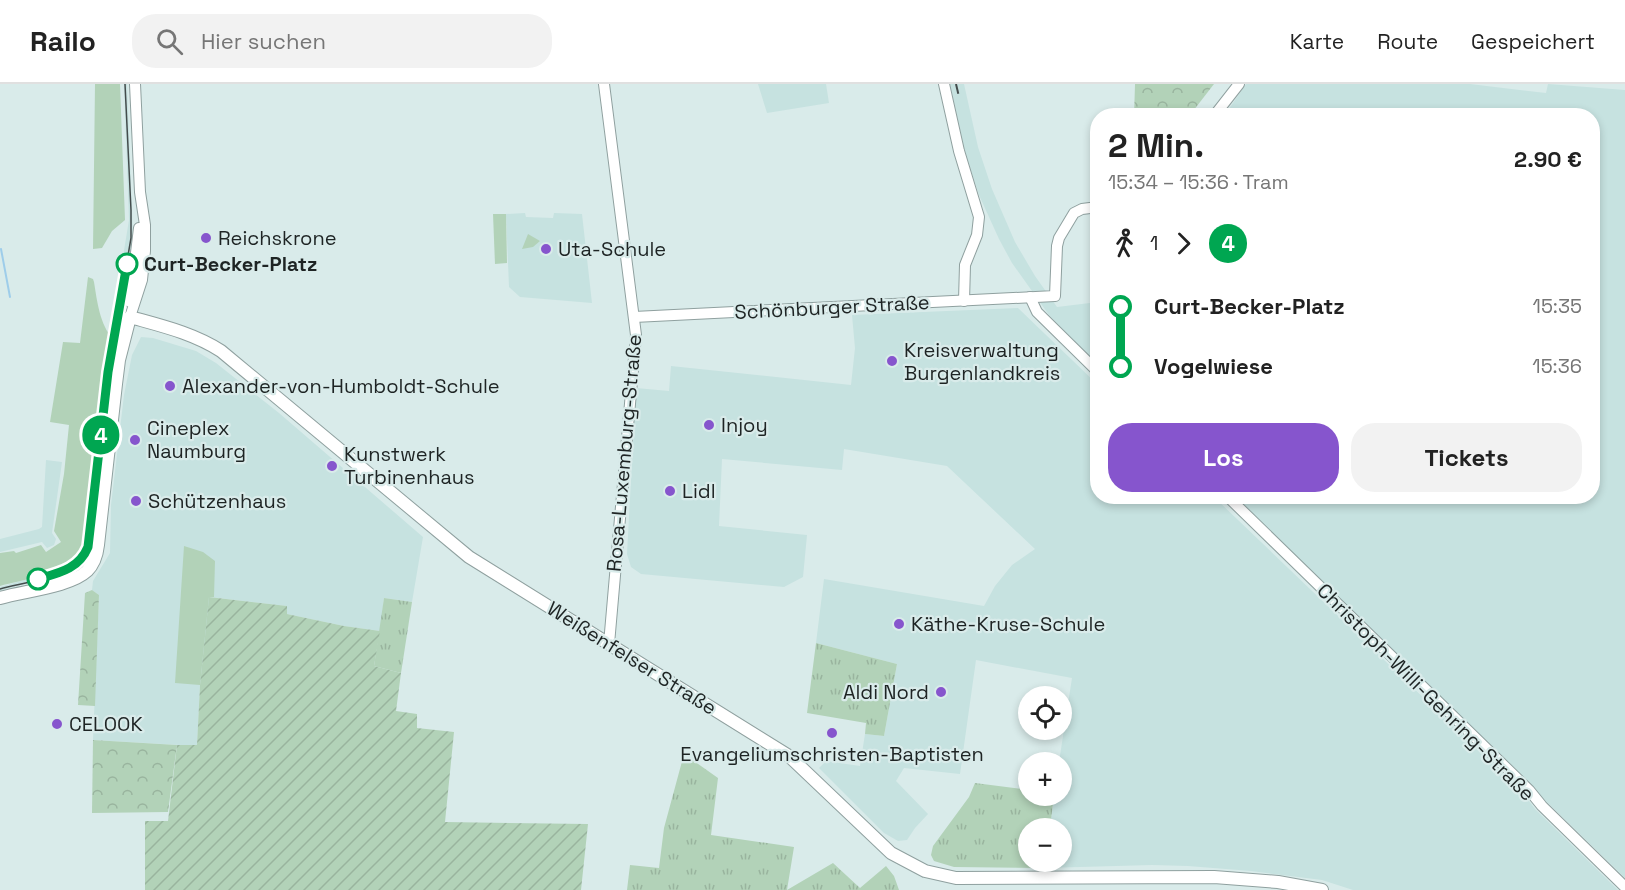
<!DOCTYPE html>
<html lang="de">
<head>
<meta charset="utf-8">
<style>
  :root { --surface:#fff; --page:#f2f2f2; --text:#222; --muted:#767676; --line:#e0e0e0; --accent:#8655cd }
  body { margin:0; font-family:"Space Grotesk",sans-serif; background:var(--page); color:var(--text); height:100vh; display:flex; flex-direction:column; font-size:22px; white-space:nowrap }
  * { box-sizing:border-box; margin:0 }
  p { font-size:20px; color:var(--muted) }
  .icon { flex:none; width:33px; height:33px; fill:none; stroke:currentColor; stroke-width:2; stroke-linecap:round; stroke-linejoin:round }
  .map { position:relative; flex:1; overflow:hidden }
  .side { position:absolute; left:1090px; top:24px; width:510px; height:396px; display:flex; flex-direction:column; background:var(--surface); border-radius:24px; box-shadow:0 3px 9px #0003 }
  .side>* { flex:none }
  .badge { padding:0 12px; border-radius:20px; font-size:21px; line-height:39px }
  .controls { position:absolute; left:1018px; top:602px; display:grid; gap:12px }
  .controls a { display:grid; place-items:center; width:54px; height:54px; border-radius:50%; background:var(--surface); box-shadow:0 3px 9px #0003; font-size:30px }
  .map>.badge { position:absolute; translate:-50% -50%; box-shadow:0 0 0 3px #fff }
  .legs { display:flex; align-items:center; gap:9px; height:66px; padding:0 18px; font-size:20px }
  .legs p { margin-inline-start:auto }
  .head { display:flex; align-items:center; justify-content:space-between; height:102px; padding:0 18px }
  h1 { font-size:33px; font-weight:800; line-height:45px }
  .primary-button { display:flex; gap:12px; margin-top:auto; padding:12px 18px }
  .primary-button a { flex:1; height:69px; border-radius:24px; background:var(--accent); color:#fff; font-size:24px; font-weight:800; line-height:69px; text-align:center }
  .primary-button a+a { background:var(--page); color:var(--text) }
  ul { padding:0 18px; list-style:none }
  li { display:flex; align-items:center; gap:21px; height:60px; font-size:22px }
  li i { display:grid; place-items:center; width:9px; height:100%; margin:0 8px; background:currentColor }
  li i::after { content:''; width:15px; height:15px; margin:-8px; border:4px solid; border-radius:50%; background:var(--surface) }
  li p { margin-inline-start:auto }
  li:first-child i { background:linear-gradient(#0000 50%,currentColor 0) }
  li:last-child i { background:linear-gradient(currentColor 50%,#0000 0) }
  header { display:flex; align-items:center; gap:36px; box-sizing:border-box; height:84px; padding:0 30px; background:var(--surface); border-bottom:2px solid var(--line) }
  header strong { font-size:28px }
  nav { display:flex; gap:33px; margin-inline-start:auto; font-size:21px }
  .search { width:420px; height:54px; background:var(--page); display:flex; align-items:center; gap:15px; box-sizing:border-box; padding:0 21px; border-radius:24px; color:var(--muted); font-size:22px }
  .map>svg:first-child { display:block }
  .built { fill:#c6e2e0 }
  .grass { fill:url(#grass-tufts) }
  .forest { fill:url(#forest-crowns) }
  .park { fill:#b2d2b8 }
  .garden { fill:url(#garden-furrows) }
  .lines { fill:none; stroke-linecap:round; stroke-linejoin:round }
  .stream { stroke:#9ecdea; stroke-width:2 }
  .secondary-casing { stroke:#8fa09f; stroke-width:12 }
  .primary-casing { stroke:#8fa09f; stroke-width:14 }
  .secondary { stroke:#fff; stroke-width:10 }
  .primary { stroke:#fff; stroke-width:12 }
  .tram { stroke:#444c4c; stroke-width:1.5 }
  .rail { stroke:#444c4c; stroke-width:2; stroke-dasharray:10 10; stroke-linecap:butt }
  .line-1-casing { stroke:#fff; stroke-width:14 }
  .line-1 { stroke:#00a651; stroke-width:9 }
  .poi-dot { fill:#8655cd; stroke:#d9ebea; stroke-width:2 }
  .stop-1-dot { fill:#fff; stroke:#00a651; stroke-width:3 }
  .labels { text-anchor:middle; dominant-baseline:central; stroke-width:4.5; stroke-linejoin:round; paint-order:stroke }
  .poi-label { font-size:20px; fill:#1e2424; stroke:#d9ebea; text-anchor:start }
  .stop-label { font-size:20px; font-weight:bold; fill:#1e2424; stroke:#d9ebea; text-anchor:start }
  .street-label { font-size:20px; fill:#1e2424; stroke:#d9ebea }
</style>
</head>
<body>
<header>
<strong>Railo</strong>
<div class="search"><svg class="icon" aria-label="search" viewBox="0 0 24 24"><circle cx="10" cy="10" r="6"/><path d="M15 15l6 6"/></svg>Hier suchen</div>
<nav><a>Karte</a><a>Route</a><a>Gespeichert</a></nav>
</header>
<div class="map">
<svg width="1625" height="806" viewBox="0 0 1625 806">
  <defs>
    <pattern id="grass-tufts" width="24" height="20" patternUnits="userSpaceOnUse" patternTransform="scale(1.5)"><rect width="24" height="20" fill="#b2d2b8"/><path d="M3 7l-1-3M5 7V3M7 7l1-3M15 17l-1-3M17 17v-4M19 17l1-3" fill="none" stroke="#99b49e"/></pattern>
    <pattern id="forest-crowns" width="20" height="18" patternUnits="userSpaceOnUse" patternTransform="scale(1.5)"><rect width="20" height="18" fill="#b2d2b8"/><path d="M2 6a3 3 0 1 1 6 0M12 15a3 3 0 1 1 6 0" fill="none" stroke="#99b49e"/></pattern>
    <pattern id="garden-furrows" width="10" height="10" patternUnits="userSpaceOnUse" patternTransform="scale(1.5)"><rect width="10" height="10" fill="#b2d2b8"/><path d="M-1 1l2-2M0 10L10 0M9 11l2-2" fill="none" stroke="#99b49e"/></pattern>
  </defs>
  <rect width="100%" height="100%" fill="#d9ebea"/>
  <g class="built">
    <path d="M 124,0 L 127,0 L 133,154 L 109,294 L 90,460 L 81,478 L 71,486 L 0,507 L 0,503 L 69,483 L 79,475 L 87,457 L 106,292 L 117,231 L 118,203 L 129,136 Z"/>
    <path d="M 758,0 L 826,0 L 829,19 L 767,29 Z"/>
    <path d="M 950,0 L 964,0 L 978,63 L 992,105 L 1015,158 L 1035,192 L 1057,223 L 1098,218 L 1098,283 L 1049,231 L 1012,179 L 999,155 L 979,111 L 965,69 Z"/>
    <path d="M 1246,0 L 1470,0 L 1546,9 L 1548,0 L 1625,6 L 1625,794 L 1233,413 L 1593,412 L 1593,32 L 1224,32 Z"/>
    <path d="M 525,129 L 526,133 L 553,134 L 554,129 L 582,130 L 592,219 L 520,213 L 509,203 L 506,130 Z"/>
    <path d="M 1018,224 L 1098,301 L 1098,412 L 1214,413 L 1523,709 L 1535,725 L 1618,806 L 1353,806 L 1322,796 L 1251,787 L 1188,782 L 1152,781 L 1044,784 L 1045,777 L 1062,777 L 1062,744 L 1050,744 L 1054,711 L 1062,711 L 1062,678 L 1059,678 L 1072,594 L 976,576 L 960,690 L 904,684 L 896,697 L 928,730 L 915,744 L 907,756 L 898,757 L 884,749 L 819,684 L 826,677 L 860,682 L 865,650 L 884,652 L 897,580 L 816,559 L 824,495 L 984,522 L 995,502 L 1012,481 L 1035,465 L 947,382 L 844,365 L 842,386 L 722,375 L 719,442 L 807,451 L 803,493 L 784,503 L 641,490 L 631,483 L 627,470 L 636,304 L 669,307 L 671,282 L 851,301 L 855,264 L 852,231 Z"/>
    <path d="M 141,253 L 153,254 L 196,267 L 216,279 L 279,329 L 423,453 L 412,518 L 384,514 L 380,547 L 344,542 L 287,530 L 287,522 L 210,513 L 200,601 L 197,662 L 93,656 L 99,511 L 92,506 L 93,497 L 110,469 L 111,421 L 124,311 L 132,271 Z"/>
    <path d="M 46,376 L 62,378 L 52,449 L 56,455 L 54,461 L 47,464 L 42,458 L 0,468 L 0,455 L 39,445 L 42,443 Z"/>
  </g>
  <g class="grass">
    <path d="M 116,257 L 118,259 L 97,418 L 95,419 L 109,294 Z"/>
    <path d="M 90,422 C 91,426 90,433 89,439 C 86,465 84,477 58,487 C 97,469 77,452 90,422 Z"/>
    <path d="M 95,423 C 96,427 95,435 94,441 C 92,465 86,487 59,492 L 76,482 L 88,467 Z"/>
    <path d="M 384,514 L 412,518 L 401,589 L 374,582 Z"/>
    <path d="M 816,559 L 897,580 L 884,652 L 865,650 L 866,639 L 807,629 Z"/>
    <path d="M 684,670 L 718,694 L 711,751 L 794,763 L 787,806 L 833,779 L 860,804 L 886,782 L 894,792 L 899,806 L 627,806 L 630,781 L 659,784 L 664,744 Z"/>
    <path d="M 975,699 L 1029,706 L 1029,711 L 1054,711 L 1050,744 L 1029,744 L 1029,777 L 1045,777 L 1044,784 L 954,783 L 934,777 L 931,771 L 933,762 L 969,713 Z"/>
  </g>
  <g class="forest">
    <path d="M 1135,0 L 1214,0 L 1190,31 L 1134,32 Z"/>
    <path d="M 92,506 L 99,511 L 95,622 L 78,621 L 85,509 Z"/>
    <path d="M 93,656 L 177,661 L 168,728 L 92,729 Z"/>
  </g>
  <g class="park">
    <path d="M 95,0 L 120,0 L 125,136 L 112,147 L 102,164 L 93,165 Z"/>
    <path d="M 493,130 L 506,130 L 507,179 L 495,180 Z"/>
    <path d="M 528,150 L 540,157 L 533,163 L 522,165 Z"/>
    <path d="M 88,193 L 93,195 L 94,198 C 97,217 100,241 113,255 L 106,292 L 91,422 L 88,424 C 87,438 87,457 81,470 C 71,489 20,496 0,502 L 0,469 L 14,467 L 16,469 L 41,461 L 46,468 L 61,458 L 54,447 L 64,390 L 69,341 L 50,338 L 63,258 L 80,259 Z"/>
    <path d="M 184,462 L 203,468 L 215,477 L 214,513 L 209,513 L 200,601 L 175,599 Z"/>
  </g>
  <path class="garden" d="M 209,513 L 287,522 L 287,530 L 344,542 L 380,547 L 374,582 L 401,589 L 396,627 L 417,630 L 417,644 L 454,648 L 445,738 L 588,740 L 581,806 L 145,806 L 145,737 L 168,737 L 177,661 L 197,661 L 200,601 Z"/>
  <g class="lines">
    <path class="stream" d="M 1,165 L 10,213"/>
    <defs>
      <g id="secondary">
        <path d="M 604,0 L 636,251 L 609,560"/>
        <path d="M 944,0 L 959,67 L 979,133 L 977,151 L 965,181 L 964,217"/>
        <path d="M 1214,32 L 1239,0"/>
        <path d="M 1030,213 L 1037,228 L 1098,288"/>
        <path d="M 130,218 L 139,144"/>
        <path d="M 130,233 L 142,196 L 145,167 L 145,141 L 140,108 L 135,0"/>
        <path d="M 634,233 L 1055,212 L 1057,162 L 1059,154 L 1074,129 L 1082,125 L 1098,123"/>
        <path d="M 1227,412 L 1529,706 L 1542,722 L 1625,803"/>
      </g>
      <path id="primary" d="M 0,514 C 23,507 70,503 87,487 C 94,480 97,470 98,461 L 116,300 L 119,276 L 130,233 C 162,242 193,249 221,267 L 469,473 L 789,672 L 891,769 L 925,787 L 956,794 L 1214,793 L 1278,798 L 1322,806"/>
    </defs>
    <use href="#secondary" class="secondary-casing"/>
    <use href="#primary" class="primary-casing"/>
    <use href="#secondary" class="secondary"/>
    <use href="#primary" class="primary"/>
    <path class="tram" d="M 0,505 C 29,497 75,494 88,463 L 108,288 L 131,154 L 131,126 L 125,0"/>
    <path class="rail" d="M 956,0 L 960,17"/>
  </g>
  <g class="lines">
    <defs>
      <path id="line-1" d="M 38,495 C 59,489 79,485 88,463 L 108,288 L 127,180"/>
    </defs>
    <use href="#line-1" class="line-1-casing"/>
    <use href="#line-1" class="line-1"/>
  </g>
  <g class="poi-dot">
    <circle cx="206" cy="154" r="6"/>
    <circle cx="546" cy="165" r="6"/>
    <circle cx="892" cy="277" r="6"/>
    <circle cx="170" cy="302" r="6"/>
    <circle cx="709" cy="341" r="6"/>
    <circle cx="135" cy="356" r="6"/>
    <circle cx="332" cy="382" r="6"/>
    <circle cx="670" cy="407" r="6"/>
    <circle cx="136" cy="417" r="6"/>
    <circle cx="899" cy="540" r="6"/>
    <circle cx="941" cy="608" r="6"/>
    <circle cx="57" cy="640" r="6"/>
    <circle cx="832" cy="649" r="6"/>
  </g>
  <g class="stop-1-dot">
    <circle cx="127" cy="180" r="10"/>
    <circle cx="38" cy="495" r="10"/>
  </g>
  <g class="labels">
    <g class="poi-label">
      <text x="218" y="154">Reichskrone</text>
      <text x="558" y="165">Uta-Schule</text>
      <text x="904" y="266">Kreisverwaltung<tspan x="904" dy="23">Burgenlandkreis</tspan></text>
      <text x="182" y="302">Alexander-von-Humboldt-Schule</text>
      <text x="721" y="341">Injoy</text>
      <text x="147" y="344">Cineplex<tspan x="147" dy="23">Naumburg</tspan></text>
      <text x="344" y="370">Kunstwerk<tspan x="344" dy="23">Turbinenhaus</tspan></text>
      <text x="682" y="407">Lidl</text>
      <text x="148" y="417">Schützenhaus</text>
      <text x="911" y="540">Käthe-Kruse-Schule</text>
      <text x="929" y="608" text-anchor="end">Aldi Nord</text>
      <text x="69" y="640">CELOOK</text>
      <text x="832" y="670" text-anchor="middle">Evangeliumschristen-Baptisten</text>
    </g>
    <g class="stop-label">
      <text x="144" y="180">Curt-Becker-Platz</text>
    </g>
    <g class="street-label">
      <text transform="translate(832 223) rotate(-3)">Schönburger Straße</text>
      <text transform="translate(624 369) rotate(-85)">Rosa-Luxemburg-Straße</text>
      <text transform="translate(632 574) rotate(32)">Weißenfelser Straße</text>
      <text transform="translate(1426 608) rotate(45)">Christoph-Willi-Gehring-Straße</text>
    </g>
  </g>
</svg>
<div class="controls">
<a><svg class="icon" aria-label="locate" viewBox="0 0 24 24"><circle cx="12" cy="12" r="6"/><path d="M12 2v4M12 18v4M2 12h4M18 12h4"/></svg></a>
<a>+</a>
<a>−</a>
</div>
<b class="badge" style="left:101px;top:351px;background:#00a651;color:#fff">4</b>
<section class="side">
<div class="head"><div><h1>2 Min.</h1><p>15:34 – 15:36 · Tram</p></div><b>2.90 €</b></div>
<div class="legs"><svg class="icon" aria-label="walk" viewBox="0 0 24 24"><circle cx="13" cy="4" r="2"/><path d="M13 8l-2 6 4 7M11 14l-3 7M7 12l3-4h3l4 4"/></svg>1<svg class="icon" aria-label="forward" viewBox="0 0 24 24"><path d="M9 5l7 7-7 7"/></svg><b class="badge" style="background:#00a651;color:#fff">4</b></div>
<ul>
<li><i style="color:#00a651"></i><b>Curt-Becker-Platz</b><p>15:35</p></li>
<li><i style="color:#00a651"></i><b>Vogelwiese</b><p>15:36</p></li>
</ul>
<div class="primary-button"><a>Los</a><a>Tickets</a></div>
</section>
</div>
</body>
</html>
